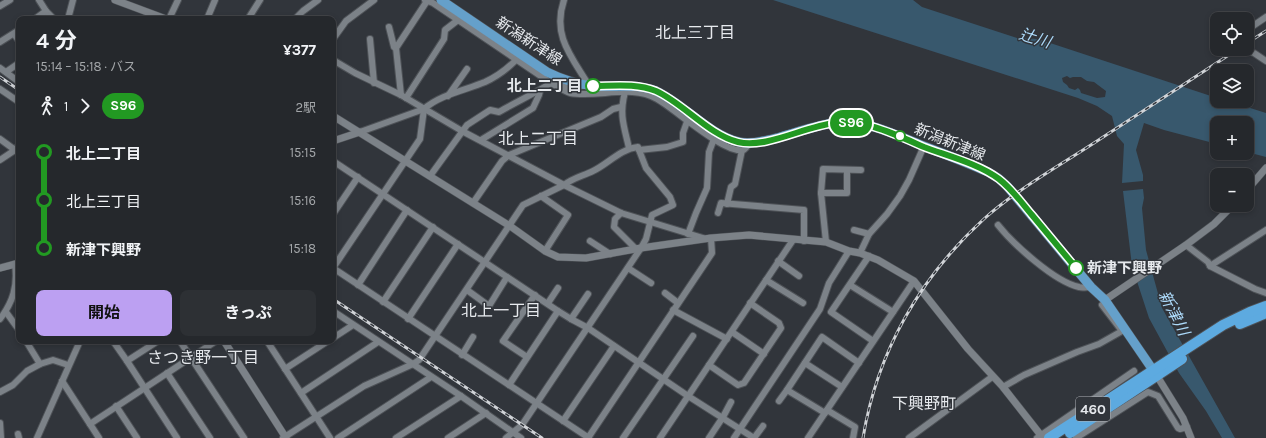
<!DOCTYPE html>
<html lang="ja">
<head>
<meta charset="utf-8">
<style>
  :root { --surface:#25282c; --page:#2d3034; --text:#f1f3f6; --muted:#a3a6a9; --line:#424448; --accent:#bca0f2 }
  body { margin:0; font-family:Karla,"Noto Sans JP",sans-serif; background:var(--page); color:var(--text); height:100vh; display:flex; flex-direction:column; font-size:15px; white-space:nowrap }
  * { box-sizing:border-box; margin:0 }
  p { font-size:13px; color:var(--muted) }
  .icon { flex:none; width:22px; height:22px; fill:none; stroke:currentColor; stroke-width:2; stroke-linecap:round; stroke-linejoin:round }
  .map { position:relative; flex:1; overflow:hidden }
  .side { position:absolute; left:16px; top:16px; width:320px; height:328px; display:flex; flex-direction:column; background:var(--surface); border-radius:8px; box-shadow:0 2px 6px #0003,0 0 0 1px var(--line) }
  .side>* { flex:none }
  .badge { padding:0 8px; border-radius:13px; font-size:14px; line-height:26px }
  .controls { position:absolute; left:1210px; top:12px; display:grid; gap:8px }
  .controls a { display:grid; place-items:center; width:44px; height:44px; border-radius:8px; background:var(--surface); box-shadow:0 2px 6px #0003,0 0 0 1px var(--line); font-size:20px }
  .map>.badge { position:absolute; translate:-50% -50%; box-shadow:0 0 0 2px #fff }
  .legs { display:flex; align-items:center; gap:6px; height:44px; padding:0 20px; font-size:13px }
  .legs p { margin-inline-start:auto }
  .headline { display:flex; align-items:center; justify-content:space-between; height:68px; padding:0 20px }
  h1 { font-size:22px; font-weight:700; line-height:30px }
  .primary-button { display:flex; gap:8px; margin-top:auto; padding:8px 20px }
  .primary-button a { flex:1; height:46px; border-radius:8px; background:var(--accent); color:#111; font-size:16px; font-weight:700; line-height:46px; text-align:center }
  .primary-button a+a { background:var(--page); color:var(--text) }
  ul { padding:0 20px; list-style:none }
  li { display:flex; align-items:center; gap:14px; height:48px; font-size:15px }
  li i { display:grid; place-items:center; width:6px; height:100%; margin:0 5px; background:currentColor }
  li i::after { content:''; width:10px; height:10px; margin:-5px; border:3px solid; border-radius:50%; background:var(--surface) }
  li p { margin-inline-start:auto }
  li:first-child i { background:linear-gradient(#0000 50%,currentColor 0) }
  li:last-child i { background:linear-gradient(currentColor 50%,#0000 0) }
  .map>svg:first-child { display:block }
  .water { fill:#38586d; fill-rule:evenodd }
  .lines { fill:none; stroke-linecap:round; stroke-linejoin:round }
  .minor-casing { stroke:#4e5257; stroke-width:8 }
  .tertiary-casing { stroke:#4e5257; stroke-width:8 }
  .primary-casing { stroke:#4e5257; stroke-width:10 }
  .trunk-casing { stroke:#4e5257; stroke-width:12 }
  .minor { stroke:#7c8288; stroke-width:6 }
  .tertiary { stroke:#7c8288; stroke-width:7 }
  .primary { stroke:#65a0ca; stroke-width:9 }
  .trunk { stroke:#5daae0; stroke-width:10 }
  .rail-casing { stroke:#d0d3d7; stroke-width:3 }
  .rail { stroke:#31353b; stroke-width:1.5; stroke-dasharray:4.5; stroke-linecap:butt }
  .line-1-casing { stroke:#fff; stroke-width:9 }
  .line-1 { stroke:#292; stroke-width:6 }
  .stop-1-dot { fill:#fff; stroke:#292; stroke-width:2 }
  .labels { text-anchor:middle; dominant-baseline:central; stroke-width:3; stroke-linejoin:round; paint-order:stroke }
  .shield { fill:#31353b; stroke:#b0b3b8; stroke-width:1 }
  .shield-label { font-size:14px; font-weight:bold; fill:#e6e9ed }
  .street-label { font-size:15px; fill:#e6e9ed; stroke:#31353b }
  .stop-label { font-size:15px; font-weight:bold; fill:#e6e9ed; stroke:#31353b; text-anchor:end }
  .neighbourhood-label { font-size:16px; fill:#e6e9ed; stroke:#31353b }
  .water-label { font-size:16px; font-style:italic; fill:#acd9f9; stroke:#31353b }
</style>
</head>
<body>
<div class="map">
<svg width="1266" height="438" viewBox="0 0 1266 438">
  <rect width="100%" height="100%" fill="#31353b"/>
  <g class="water">
    <path d="M 773,0 L 913,0 L 922,7 L 1017,38 L 1038,39 L 1217,98 L 1217,101 L 1228,101 L 1266,113 L 1266,157 L 1247,152 L 1247,123 L 1217,123 L 1217,144 L 1164,130 L 1144,123 L 1136,150 L 1143,175 L 1143,181 L 1122,183 L 1124,144 L 1117,136 L 1112,116 L 1097,106 L 1078,98 ZM 1067,76 L 1070,78 L 1073,77 L 1081,77 L 1087,81 L 1094,82 L 1106,91 L 1105,97 L 1097,98 L 1081,93 L 1080,90 L 1078,88 L 1075,90 L 1069,88 L 1067,85 L 1063,82 L 1062,78 Z"/>
    <path d="M 1143,189 L 1144,198 L 1142,208 L 1146,250 L 1162,308 L 1235,438 L 1222,438 L 1206,411 L 1179,373 L 1149,318 L 1132,266 L 1123,191 Z"/>
  </g>
  <g class="lines">
    <defs>
      <g id="minor">
        <path d="M 39,0 L 46,11 L 54,19"/>
        <path d="M 425,0 L 433,3 L 551,83 C 557,86 564,91 570,93 C 598,98 632,84 657,99 C 675,109 724,154 743,150 C 746,149 747,146 749,143"/>
        <path d="M 0,6 L 10,0"/>
        <path d="M 35,19 L 46,11"/>
        <path d="M 68,19 L 73,0"/>
        <path d="M 169,19 L 178,0"/>
        <path d="M 207,19 L 215,0"/>
        <path d="M 248,19 L 260,0"/>
        <path d="M 295,19 L 303,11 L 318,0"/>
        <path d="M 389,27 L 394,47 L 396,48"/>
        <path d="M 1247,30 L 1266,17"/>
        <path d="M 14,34 L 19,41"/>
        <path d="M 333,39 L 346,21 L 374,0"/>
        <path d="M 370,39 L 374,83"/>
        <path d="M 0,42 L 19,30"/>
        <path d="M 1241,49 L 1254,53 L 1266,61"/>
        <path d="M 333,60 L 355,73 L 401,95 L 462,131 L 564,185 L 621,213 L 703,238"/>
        <path d="M 0,68 L 19,82"/>
        <path d="M 6,72 L 19,63"/>
        <path d="M 0,89 L 19,102"/>
        <path d="M 621,92 L 625,92 C 619,115 624,126 629,148"/>
        <path d="M 401,95 L 396,48 L 427,1"/>
        <path d="M 448,96 L 467,69"/>
        <path d="M 406,98 L 444,39 L 445,30 L 458,20"/>
        <path d="M 424,109 L 420,139 L 333,268 L 589,438"/>
        <path d="M 360,132 L 424,109 C 439,95 466,90 485,82 C 496,77 508,68 516,60"/>
        <path d="M 0,139 L 15,150"/>
        <path d="M 481,140 L 533,108 L 539,95 L 540,91"/>
        <path d="M 0,160 L 15,150 L 19,145"/>
        <path d="M 333,161 L 558,311 L 571,319 L 588,328 L 688,396 L 754,438"/>
        <path d="M 430,176 L 467,125 L 490,110 L 499,112 C 516,102 534,94 551,83 L 574,88 L 588,84 C 571,56 552,35 564,0"/>
        <path d="M 821,193 L 847,193 L 847,170"/>
        <path d="M 541,196 L 568,215 L 545,251"/>
        <path d="M 473,203 L 502,161 L 509,155 L 601,117 L 613,109 L 621,107"/>
        <path d="M 727,204 L 731,187 L 735,184 L 742,150"/>
        <path d="M 621,213 L 615,219 L 614,227 L 636,249"/>
        <path d="M 718,213 L 721,203 L 804,210 L 804,241"/>
        <path d="M 333,214 L 358,177"/>
        <path d="M 998,225 C 1013,244 1055,282 1079,287 C 1082,288 1087,287 1091,287"/>
        <path d="M 854,230 L 869,234"/>
        <path d="M 688,234 L 696,213 L 707,188 L 709,152 L 714,139"/>
        <path d="M 590,241 L 610,254"/>
        <path d="M 826,242 L 821,193 L 823,169 L 861,170"/>
        <path d="M 1186,245 L 1208,262 L 1210,266 L 1255,289 L 1266,293"/>
        <path d="M 860,253 L 869,234 L 887,214 L 900,196 L 909,180 L 924,146"/>
        <path d="M 869,256 L 831,312 L 873,341"/>
        <path d="M 778,261 L 799,276"/>
        <path d="M 1210,266 L 1266,230"/>
        <path d="M 628,268 L 651,283"/>
        <path d="M 766,280 L 803,303"/>
        <path d="M 358,285 L 407,210"/>
        <path d="M 850,285 L 893,312"/>
        <path d="M 467,290 L 489,306 L 507,277"/>
        <path d="M 665,293 L 678,303"/>
        <path d="M 383,302 L 433,227"/>
        <path d="M 548,303 L 558,288"/>
        <path d="M 673,310 L 727,339"/>
        <path d="M 333,311 L 461,396 L 521,438"/>
        <path d="M 6,312 L 19,330"/>
        <path d="M 0,319 C 13,302 18,286 15,264"/>
        <path d="M 408,319 L 458,244"/>
        <path d="M 571,319 L 588,294"/>
        <path d="M 732,332 L 764,354"/>
        <path d="M 333,338 L 353,325"/>
        <path d="M 26,341 L 40,364"/>
        <path d="M 113,341 L 127,361"/>
        <path d="M 158,341 L 127,361 L 177,438"/>
        <path d="M 180,341 L 244,438"/>
        <path d="M 267,341 L 330,438"/>
        <path d="M 462,355 L 473,337"/>
        <path d="M 527,357 L 503,341 L 535,295"/>
        <path d="M 805,363 L 842,387"/>
        <path d="M 709,365 L 738,385 L 744,383 L 781,328 L 779,323 L 750,303"/>
        <path d="M 285,369 L 328,341"/>
        <path d="M 167,373 L 210,438"/>
        <path d="M 62,381 L 99,438"/>
        <path d="M 509,385 L 558,311"/>
        <path d="M 1003,387 L 1024,375 L 1077,352 L 1099,344 L 1122,331 L 1102,305 L 1106,302"/>
        <path d="M 0,392 L 13,385 L 27,371 L 40,364 L 53,360 L 68,365"/>
        <path d="M 301,393 L 378,342"/>
        <path d="M 779,401 L 787,390"/>
        <path d="M 116,406 L 137,438"/>
        <path d="M 827,410 L 855,427 L 853,438"/>
        <path d="M 825,413 L 787,390 L 822,337 L 859,363"/>
        <path d="M 563,421 L 614,346"/>
        <path d="M 0,423 L 1,438"/>
        <path d="M 90,424 L 216,341"/>
        <path d="M 18,434 L 19,438"/>
        <path d="M 37,438 L 80,341"/>
        <path d="M 283,438 L 364,386 L 413,364 L 419,360 L 523,205 L 564,185 C 573,178 583,176 593,171 C 608,164 620,149 638,147 L 639,150 L 667,147 L 683,142 L 683,133 L 688,119"/>
        <path d="M 338,438 L 431,377"/>
        <path d="M 396,438 L 461,396"/>
        <path d="M 448,438 L 486,413"/>
        <path d="M 506,438 L 522,425 L 641,248 L 646,239 L 652,215 L 673,205 L 670,197 L 646,168 L 639,150"/>
        <path d="M 588,438 L 712,253 L 711,238"/>
        <path d="M 623,438 L 693,336"/>
        <path d="M 660,438 L 793,240"/>
        <path d="M 709,438 L 723,417 L 731,402"/>
        <path d="M 734,438 L 820,309 L 829,283 L 849,251"/>
        <path d="M 754,438 L 763,426"/>
        <path d="M 808,438 L 914,281"/>
        <path d="M 909,438 L 992,377"/>
        <path d="M 1037,438 L 1134,371"/>
        <path d="M 1076,438 L 1148,392 L 1158,396 L 1178,428 L 1180,429 L 1187,427"/>
      </g>
      <g id="tertiary">
        <path d="M 115,0 L 166,19"/>
        <path d="M 333,116 L 510,226 L 545,251 L 558,257 L 586,258 L 641,248 L 711,238 L 749,235 L 826,242 L 849,251 L 860,253 L 878,260 L 914,281 L 968,349 L 1003,387 L 1043,438"/>
        <path d="M 333,141 L 360,132"/>
        <path d="M 1247,190 L 1266,168"/>
        <path d="M 0,268 L 19,263"/>
        <path d="M 1105,300 L 1186,245 L 1214,224 L 1233,205"/>
        <path d="M 224,341 L 286,438"/>
        <path d="M 1157,376 L 1183,418 L 1191,438"/>
      </g>
      <path id="primary" d="M 441,0 L 547,72 C 561,79 576,84 593,86 C 614,88 636,83 656,91 C 685,104 715,142 747,143 C 757,143 768,140 777,138 C 795,133 814,126 833,123 C 866,119 896,135 926,147 C 947,155 968,163 988,172 L 998,178 L 1007,186 L 1091,287 L 1105,300 L 1157,376"/>
      <g id="trunk">
        <path d="M 1240,324 L 1266,313"/>
        <path d="M 1070,433 L 1182,359"/>
        <path d="M 1049,438 L 1223,325 L 1250,312 L 1266,306"/>
      </g>
    </defs>
    <use href="#minor" class="minor-casing"/>
    <use href="#tertiary" class="tertiary-casing"/>
    <use href="#primary" class="primary-casing"/>
    <use href="#trunk" class="trunk-casing"/>
    <use href="#minor" class="minor"/>
    <use href="#tertiary" class="tertiary"/>
    <use href="#primary" class="primary"/>
    <use href="#trunk" class="trunk"/>
    <defs>
      <g id="rail">
        <path d="M 1247,43 L 1266,31"/>
        <path d="M 0,77 L 19,90"/>
        <path d="M 333,299 L 542,438"/>
        <path d="M 863,438 C 877,352 920,277 985,218 C 1018,189 1057,167 1094,143 C 1142,112 1190,80 1238,49"/>
      </g>
    </defs>
    <use href="#rail" class="rail-casing"/>
    <use href="#rail" class="rail"/>
  </g>
  <g class="lines">
    <defs>
      <path id="line-1" d="M 593,86 C 613,86 636,83 656,91 C 683,103 709,135 738,142 C 766,149 805,126 835,123 C 848,122 862,123 874,127 C 891,132 908,140 924,147 C 948,156 979,164 999,179 C 1012,189 1021,202 1032,215 C 1046,232 1061,250 1076,268"/>
    </defs>
    <use href="#line-1" class="line-1-casing"/>
    <use href="#line-1" class="line-1"/>
  </g>
  <g class="stop-1-dot">
    <circle cx="593" cy="86" r="7"/>
    <circle cx="900" cy="136" r="5"/>
    <circle cx="1076" cy="268" r="7"/>
  </g>
  <g class="labels">
    <rect class="shield" x="1076" y="397" width="34" height="24" rx="3"/>
    <g class="shield-label">
      <text x="1093" y="409">460</text>
    </g>
    <g class="street-label">
      <text transform="translate(529 41) rotate(33)">新潟新津線</text>
      <text transform="translate(950 142) rotate(22)">新潟新津線</text>
    </g>
    <g class="stop-label">
      <text x="582" y="86">北上二丁目</text>
      <text x="1087" y="268" text-anchor="start">新津下興野</text>
    </g>
    <g class="neighbourhood-label">
      <text x="695" y="32">北上三丁目</text>
      <text x="538" y="138">北上二丁目</text>
      <text x="501" y="310">北上一丁目</text>
      <text x="203" y="357">さつき野一丁目</text>
      <text x="924" y="403">下興野町</text>
    </g>
    <g class="water-label">
      <text transform="translate(1035 38) rotate(17)">辻川</text>
      <text transform="translate(1174 313) rotate(63)">新津川</text>
    </g>
  </g>
</svg>
<div class="controls">
<a><svg class="icon" aria-label="locate" viewBox="0 0 24 24"><circle cx="12" cy="12" r="6"/><path d="M12 2v4M12 18v4M2 12h4M18 12h4"/></svg></a>
<a><svg class="icon" aria-label="layers" viewBox="0 0 24 24"><path d="M12 4l9 5-9 5-9-5zM3 14l9 5 9-5"/></svg></a>
<a>+</a>
<a>−</a>
</div>
<b class="badge" style="left:851px;top:123px;background:#292;color:#fff">S96</b>
<section class="side">
<div class="headline"><div><h1>4 分</h1><p>15:14 – 15:18 · バス</p></div><b>¥377</b></div>
<div class="legs"><svg class="icon" aria-label="walk" viewBox="0 0 24 24"><circle cx="13" cy="4" r="2"/><path d="M13 8l-2 6 4 7M11 14l-3 7M7 12l3-4h3l4 4"/></svg>1<svg class="icon" aria-label="forward" viewBox="0 0 24 24"><path d="M9 5l7 7-7 7"/></svg><b class="badge" style="background:#292;color:#fff">S96</b><p>2駅</p></div>
<ul>
<li><i style="color:#292"></i><b>北上二丁目</b><p>15:15</p></li>
<li><i style="color:#292"></i><span>北上三丁目</span><p>15:16</p></li>
<li><i style="color:#292"></i><b>新津下興野</b><p>15:18</p></li>
</ul>
<div class="primary-button"><a>開始</a><a>きっぷ</a></div>
</section>
</div>
</body>
</html>
